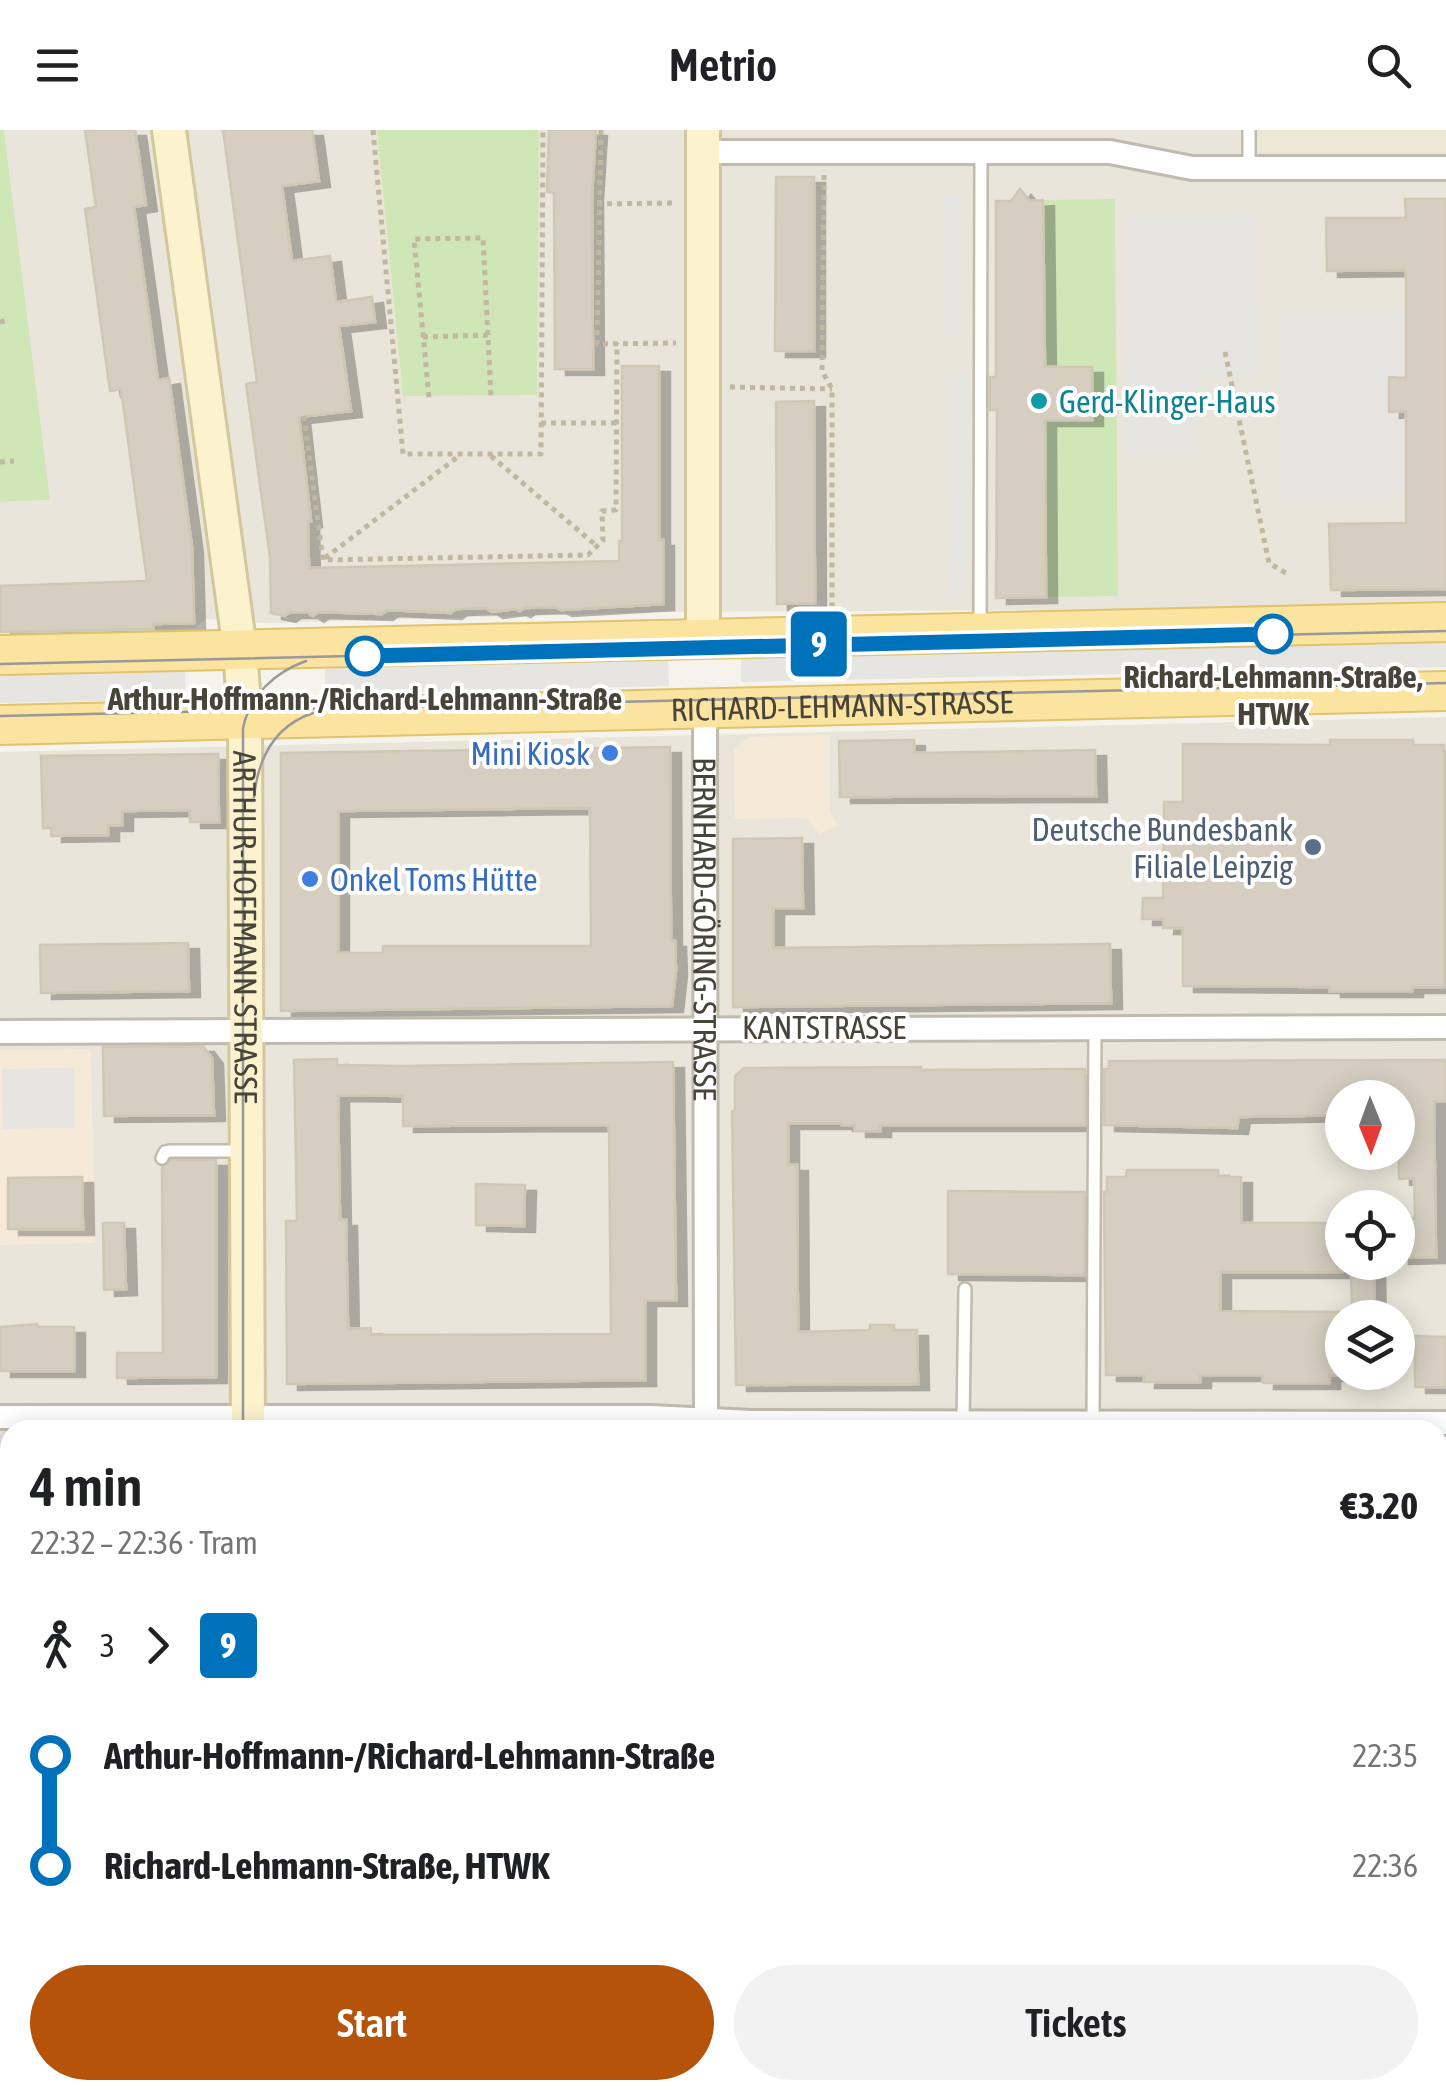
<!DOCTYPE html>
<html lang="en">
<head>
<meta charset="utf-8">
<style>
  :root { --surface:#fff; --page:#f2f2f2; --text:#202124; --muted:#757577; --accent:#b45309 }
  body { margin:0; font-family:"Asap Condensed",sans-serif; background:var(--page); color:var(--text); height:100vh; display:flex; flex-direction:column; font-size:38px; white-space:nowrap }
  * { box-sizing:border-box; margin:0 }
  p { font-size:32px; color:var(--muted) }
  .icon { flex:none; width:55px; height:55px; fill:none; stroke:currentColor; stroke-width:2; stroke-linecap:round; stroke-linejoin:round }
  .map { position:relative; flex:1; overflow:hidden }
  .sheet { position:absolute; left:0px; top:1290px; width:1448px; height:680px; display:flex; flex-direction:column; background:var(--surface); border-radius:30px 30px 0 0; box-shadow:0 5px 25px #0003 }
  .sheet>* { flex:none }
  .badge { padding:0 20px; border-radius:8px; font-size:35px; line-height:65px }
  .needle { width:65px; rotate:179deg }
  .fabs { position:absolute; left:1325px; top:950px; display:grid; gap:20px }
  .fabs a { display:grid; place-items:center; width:90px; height:90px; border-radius:50%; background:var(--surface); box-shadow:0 5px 25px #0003; font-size:50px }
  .map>.badge { position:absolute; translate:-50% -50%; box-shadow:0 0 0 5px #fff }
  .legs { display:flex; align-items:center; gap:15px; height:110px; padding:0 30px; font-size:32px }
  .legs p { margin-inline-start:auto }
  .overview { display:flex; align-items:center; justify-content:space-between; height:170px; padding:0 30px }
  h1 { font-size:55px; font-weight:600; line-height:75px }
  .primary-button { display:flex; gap:20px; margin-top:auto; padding:20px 30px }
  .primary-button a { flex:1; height:115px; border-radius:60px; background:var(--accent); color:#fff; font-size:40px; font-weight:600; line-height:115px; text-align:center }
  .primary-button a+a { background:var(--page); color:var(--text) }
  ul { padding:0 30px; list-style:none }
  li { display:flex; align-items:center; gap:35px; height:110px; font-size:38px }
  li i { display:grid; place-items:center; width:15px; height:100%; margin:0 12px; background:currentColor }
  li i::after { content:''; width:25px; height:25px; margin:-12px; border:8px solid; border-radius:50%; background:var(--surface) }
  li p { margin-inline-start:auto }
  li:first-child i { background:linear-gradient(#0000 50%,currentColor 0) }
  li:last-child i { background:linear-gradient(currentColor 50%,#0000 0) }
  header { display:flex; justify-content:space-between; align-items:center; height:130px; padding:0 30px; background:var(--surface); font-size:45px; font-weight:600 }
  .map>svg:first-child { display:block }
  .residential { fill:#e9e5da; fill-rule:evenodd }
  .commercial { fill:#f5ead8 }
  .education { fill:#ede8d6 }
  .green { fill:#cfe7b7 }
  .parking { fill:#e7e5e2 }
  .building { fill:#d6cfc1; stroke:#d1c7b5; stroke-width:2.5; fill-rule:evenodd; filter:url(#shadow) }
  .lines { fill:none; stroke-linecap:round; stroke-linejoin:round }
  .lane-casing { stroke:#c0bbae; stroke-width:16 }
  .street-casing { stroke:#c0bbae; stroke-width:28 }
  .secondary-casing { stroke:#d2c79d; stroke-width:38 }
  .primary-casing { stroke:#dfc36f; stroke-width:42 }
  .path { stroke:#c2b7a0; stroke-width:5; stroke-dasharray:5 5; stroke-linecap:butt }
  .lane { stroke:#fff; stroke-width:11 }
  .street { stroke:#fff; stroke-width:22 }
  .secondary { stroke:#fcf3ce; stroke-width:32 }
  .primary { stroke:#fae4a0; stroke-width:38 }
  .tram { stroke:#999; stroke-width:2.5 }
  .line-1-casing { stroke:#fff; stroke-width:22 }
  .line-1 { stroke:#0072bc; stroke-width:15 }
  .culture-dot { fill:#0f9aa8; stroke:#fff; stroke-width:4 }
  .stop-1-dot { fill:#fff; stroke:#0072bc; stroke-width:5 }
  .shop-dot { fill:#3f7fe0; stroke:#fff; stroke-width:4 }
  .service-dot { fill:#5c6f8a; stroke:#fff; stroke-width:4 }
  .labels { text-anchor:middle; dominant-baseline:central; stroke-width:8; stroke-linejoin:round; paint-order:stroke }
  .culture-label { font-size:32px; fill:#0d838f; stroke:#fff; text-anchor:start }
  .stop-label { font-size:32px; font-weight:bold; fill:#494439; stroke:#fff }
  .street-label { font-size:32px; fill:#494439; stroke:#fff }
  .shop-label { font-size:32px; fill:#366cbe; stroke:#fff; text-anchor:end }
  .service-label { font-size:32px; fill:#4e5e75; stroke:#fff; text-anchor:end }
</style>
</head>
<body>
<header><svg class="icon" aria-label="menu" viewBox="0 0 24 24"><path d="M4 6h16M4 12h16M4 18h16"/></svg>Metrio<svg class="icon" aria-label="search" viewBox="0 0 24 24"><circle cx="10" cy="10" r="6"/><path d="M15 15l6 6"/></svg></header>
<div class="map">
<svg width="1446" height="1970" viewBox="0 0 1446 1970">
  <defs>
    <filter id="shadow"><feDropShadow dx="11" dy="6" stdDeviation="0" flood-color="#0004"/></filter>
  </defs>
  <rect width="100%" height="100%" fill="#f5f3ec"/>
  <g class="residential">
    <path d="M 4,0 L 1446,0 L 1446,481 L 1285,485 L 1047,480 L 669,482 L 269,493 L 206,489 L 194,498 L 0,503 L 0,372 L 49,370 Z"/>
    <path d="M 1446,587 L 1446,1970 L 0,1970 L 0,622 ZM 1342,968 L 1398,968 L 1398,1022 L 1342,1022 ZM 1342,1078 L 1398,1078 L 1398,1132 L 1342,1132 ZM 1342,1188 L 1398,1188 L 1398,1242 L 1342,1242 ZM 10,1300 L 1438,1300 L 1438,1960 L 10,1960 Z"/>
  </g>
  <g class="commercial">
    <path d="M 830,605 L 830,682 L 838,695 L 820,704 L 806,688 L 735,689 L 734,620 L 749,607 Z"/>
    <path d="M 91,919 L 95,1113 L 0,1115 L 0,920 Z"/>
  </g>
  <g class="education">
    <path d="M 1240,0 L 1446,0 L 1446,23 L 1240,22 Z"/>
    <path d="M 318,1960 L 672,1960 L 672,1970 L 319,1970 Z"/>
  </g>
  <g class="green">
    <path d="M 0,0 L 4,0 L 50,370 L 0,372 Z"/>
    <path d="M 377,0 L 539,0 L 537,265 L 403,266 Z"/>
    <path d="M 1115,69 L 1118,466 L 1046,467 L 1043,70 Z"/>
  </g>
  <g class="parking">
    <path d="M 944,65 L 961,65 L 962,203 L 944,203 Z"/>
    <path d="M 1256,83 L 1257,248 L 1199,248 L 1196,323 L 1128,324 L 1127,83 Z"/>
    <path d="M 1280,182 L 1406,182 L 1407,235 L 1397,248 L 1389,248 L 1389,281 L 1398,282 L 1408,293 L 1406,367 L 1280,367 Z"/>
    <path d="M 963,241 L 964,466 L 947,466 L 946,242 Z"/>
    <path d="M 1446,509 L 1446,537 L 741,552 L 741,524 Z"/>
    <path d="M 668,526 L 669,556 L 325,564 L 325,534 Z"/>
    <path d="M 185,538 L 186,569 L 0,573 L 0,542 Z"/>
    <path d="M 74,938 L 75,998 L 3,999 L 2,939 Z"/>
  </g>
  <g class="building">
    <path d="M 85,0 L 135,0 L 146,75 L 134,77 L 158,250 L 169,248 L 192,417 L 194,493 L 153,494 L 153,499 L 0,502 L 0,456 L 147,451 L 121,259 L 110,261 L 85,79 L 96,77 Z"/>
    <path d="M 223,0 L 312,0 L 319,51 L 282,56 L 292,131 L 330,126 L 336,172 L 372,167 L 375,192 L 339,196 L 351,281 L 299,287 L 311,391 L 308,391 L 309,438 L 619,431 L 619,411 L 622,411 L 622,236 L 659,236 L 659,410 L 663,410 L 663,474 L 561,480 L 555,477 L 524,478 L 520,481 L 515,479 L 492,482 L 486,478 L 456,479 L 451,483 L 387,480 L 382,484 L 318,482 L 313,486 L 307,482 L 290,482 L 285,486 L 271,483 L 270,427 L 246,254 L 257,252 Z"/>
    <path d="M 549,0 L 596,0 L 592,65 L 593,239 L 555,239 L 554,63 L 547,62 Z"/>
    <path d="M 776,47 L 814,47 L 814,221 L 775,221 Z"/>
    <path d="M 1020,59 L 1030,71 L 1043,70 L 1045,237 L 1092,237 L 1092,290 L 1045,290 L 1046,467 L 996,468 L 997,280 L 990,280 L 990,247 L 996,247 L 996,71 L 1011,71 Z"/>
    <path d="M 1405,69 L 1446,69 L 1446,459 L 1331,460 L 1329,394 L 1406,393 L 1406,281 L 1389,282 L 1389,247 L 1406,248 L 1406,140 L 1327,141 L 1326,88 L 1406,88 Z"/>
    <path d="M 814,271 L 815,473 L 777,474 L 776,272 Z"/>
    <path d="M 914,610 L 914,623 L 1095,620 L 1096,666 L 840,667 L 839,611 Z"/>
    <path d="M 1330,610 L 1413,610 L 1413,615 L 1444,615 L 1444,857 L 1412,857 L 1412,861 L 1330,861 L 1330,857 L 1183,856 L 1183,798 L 1163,798 L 1164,789 L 1142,789 L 1143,768 L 1163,768 L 1164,672 L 1183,672 L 1183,614 L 1330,615 Z"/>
    <path d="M 670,617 L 671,811 L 675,811 L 676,840 L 672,876 L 281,881 L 281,623 ZM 590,678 L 591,816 L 383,816 L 383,823 L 338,823 L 338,681 Z"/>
    <path d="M 218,624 L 219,692 L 190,692 L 190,680 L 122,681 L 122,695 L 108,695 L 108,705 L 51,706 L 51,698 L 43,698 L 41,626 Z"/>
    <path d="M 802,708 L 803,778 L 773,778 L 773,818 L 1110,814 L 1111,873 L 733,877 L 733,709 Z"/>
    <path d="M 188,813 L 189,861 L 41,863 L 40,815 Z"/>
    <path d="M 203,916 L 212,928 L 214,985 L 104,986 L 103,917 Z"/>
    <path d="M 337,929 L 337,935 L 403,936 L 673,932 L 676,1170 L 645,1170 L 645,1250 L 287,1254 L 286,1091 L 297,1091 L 294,930 ZM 338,965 L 403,966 L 403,996 L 609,995 L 611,1204 L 371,1205 L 371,1198 L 348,1199 L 346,1090 L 340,1090 Z"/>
    <path d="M 1446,930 L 1446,971 L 1434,971 L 1436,1127 L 1398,1128 L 1398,1088 L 1415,1088 L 1414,1048 L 1399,1049 L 1398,968 L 1342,968 L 1342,985 L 1239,987 L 1237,998 L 1104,995 L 1104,939 L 1109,939 L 1109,931 Z"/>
    <path d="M 921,937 L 921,940 L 1085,939 L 1085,995 L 880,995 L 880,1001 L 855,1001 L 855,995 L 842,995 L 842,993 L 788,993 L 788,1035 L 797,1035 L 798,1202 L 870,1200 L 870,1195 L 894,1195 L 894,1200 L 917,1200 L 918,1254 L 736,1255 L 732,981 L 735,981 L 735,946 L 744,938 Z"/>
    <path d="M 171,1030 L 216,1030 L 216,1247 L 117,1248 L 117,1223 L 163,1223 L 162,1037 Z"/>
    <path d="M 1127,1040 L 1218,1040 L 1218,1047 L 1241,1047 L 1241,1093 L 1342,1093 L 1342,1142 L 1220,1142 L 1220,1181 L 1342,1182 L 1342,1245 L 1329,1245 L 1329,1253 L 1263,1253 L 1263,1245 L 1200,1245 L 1200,1252 L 1144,1252 L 1144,1245 L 1106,1245 L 1104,1062 L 1107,1062 L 1107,1047 L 1126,1047 Z"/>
    <path d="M 82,1047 L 83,1099 L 8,1099 L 8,1048 Z"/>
    <path d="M 476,1054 L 525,1055 L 524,1096 L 476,1095 Z"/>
    <path d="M 948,1061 L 1085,1062 L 1084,1145 L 948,1144 Z"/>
    <path d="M 103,1093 L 124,1093 L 126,1159 L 104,1160 Z"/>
    <path d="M 1351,1132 L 1374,1132 L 1375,1188 L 1352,1188 Z"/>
    <path d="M 37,1194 L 38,1197 L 74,1197 L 74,1241 L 0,1241 L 0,1197 Z"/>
    <path d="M 1415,1206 L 1446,1207 L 1446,1257 L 1415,1257 Z"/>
  </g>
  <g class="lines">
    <defs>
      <g id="lane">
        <path d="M 1249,0 L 1249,37"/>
        <path d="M 980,498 L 981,23"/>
        <path d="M 162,1028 L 165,1022 L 170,1021 L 243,1021"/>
        <path d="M 963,1292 L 965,1159"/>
        <path d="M 1093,1293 L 1095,897"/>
        <path d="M 1438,1509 L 1446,1511"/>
        <path d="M 133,1970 L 133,1960"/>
      </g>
      <g id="street">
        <path d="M 703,22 L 1110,22 L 1192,38 L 1446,38"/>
        <path id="s1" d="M 705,579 L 706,1300"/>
        <path d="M 0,902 L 1446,897"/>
        <path d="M 0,1287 L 651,1287 L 752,1292 L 1446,1293"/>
        <path d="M 1438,1704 L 1446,1704"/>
        <path d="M 0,1709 L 10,1709"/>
        <path d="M 708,1970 L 708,1960"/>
      </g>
      <g id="secondary">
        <path id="s2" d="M 169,0 L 240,520 L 245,589 L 248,1300"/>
        <path d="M 703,509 L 703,0"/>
        <path d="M 250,1960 L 250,1970"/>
      </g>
      <g id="primary">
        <path d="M 0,525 L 1446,492"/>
        <path id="s3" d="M 0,595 L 1446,561"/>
      </g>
    </defs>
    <use href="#lane" class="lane-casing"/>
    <use href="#street" class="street-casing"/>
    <use href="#secondary" class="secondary-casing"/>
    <use href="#primary" class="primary-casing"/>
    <g class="path">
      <path d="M 373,0 L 403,324 L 541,324 L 543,0"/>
      <path d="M 601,0 L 597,214 L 676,213"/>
      <path d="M 824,45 L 822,241 L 832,259 L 832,476"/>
      <path d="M 597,74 L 675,73"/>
      <path d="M 0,192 L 10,190"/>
      <path d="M 423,207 L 488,205"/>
      <path d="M 1225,222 L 1269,433 L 1289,445"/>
      <path d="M 730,257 L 832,259"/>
      <path d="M 429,267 L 414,109 L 483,108 L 491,266"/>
      <path d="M 304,286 L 323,430 L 588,425 L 603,410 L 602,381 L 616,380 L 617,213"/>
      <path d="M 541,293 L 616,293"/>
      <path d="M 491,326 L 598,417"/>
      <path d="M 0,332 L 14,331"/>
      <path d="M 325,428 L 459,326"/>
      <path d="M 0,1478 L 10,1478"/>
    </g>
    <use href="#lane" class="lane"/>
    <use href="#street" class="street"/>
    <use href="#secondary" class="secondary"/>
    <use href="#primary" class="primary"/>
    <g class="tram">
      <path d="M 0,534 L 1446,501"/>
      <path d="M 0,586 L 1446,553"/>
      <path d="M 254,667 C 258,629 274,596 313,583"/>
      <path d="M 243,1300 L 243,598 C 250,565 275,542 306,531"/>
      <path d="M 255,1970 L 255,1960"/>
    </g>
  </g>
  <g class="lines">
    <defs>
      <path id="line-1" d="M 365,526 L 1273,504"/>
    </defs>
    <use href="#line-1" class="line-1-casing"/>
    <use href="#line-1" class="line-1"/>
  </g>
  <circle class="culture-dot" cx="1039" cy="271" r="10"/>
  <g class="stop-1-dot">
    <circle cx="1273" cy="504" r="18"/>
    <circle cx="365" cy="526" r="18"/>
  </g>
  <g class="shop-dot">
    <circle cx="610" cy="623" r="10"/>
    <circle cx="310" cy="749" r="10"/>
  </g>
  <circle class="service-dot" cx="1313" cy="717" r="10"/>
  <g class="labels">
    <g class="culture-label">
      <text x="1059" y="271">Gerd-Klinger-Haus</text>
    </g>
    <g class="stop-label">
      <text x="1273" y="546">Richard-Lehmann-Straße,<tspan x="1273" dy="37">HTWK</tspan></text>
      <text x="365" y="568">Arthur-Hoffmann-/Richard-Lehmann-Straße</text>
    </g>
    <g class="street-label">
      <text stroke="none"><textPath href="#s3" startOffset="842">RICHARD-LEHMANN-STRASSE</textPath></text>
      <text stroke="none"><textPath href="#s2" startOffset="802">ARTHUR-HOFFMANN-STRASSE</textPath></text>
      <text stroke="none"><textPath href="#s1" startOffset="220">BERNHARD-GÖRING-STRASSE</textPath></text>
      <text x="824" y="897">KANTSTRASSE</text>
    </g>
    <g class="shop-label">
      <text x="590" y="623">Mini Kiosk</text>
      <text x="330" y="749" text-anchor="start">Onkel Toms Hütte</text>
    </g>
    <g class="service-label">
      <text x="1293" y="699">Deutsche Bundesbank<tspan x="1293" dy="37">Filiale Leipzig</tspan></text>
    </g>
  </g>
</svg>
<div class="fabs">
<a><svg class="needle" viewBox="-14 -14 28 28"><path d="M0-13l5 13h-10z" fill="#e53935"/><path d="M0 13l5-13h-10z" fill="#757577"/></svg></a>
<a><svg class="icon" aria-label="locate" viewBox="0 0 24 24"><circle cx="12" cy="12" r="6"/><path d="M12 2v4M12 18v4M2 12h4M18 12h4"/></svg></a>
<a><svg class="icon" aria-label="layers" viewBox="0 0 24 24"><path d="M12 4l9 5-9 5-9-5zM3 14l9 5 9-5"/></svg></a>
</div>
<b class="badge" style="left:819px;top:514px;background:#0072bc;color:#fff">9</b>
<section class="sheet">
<div class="overview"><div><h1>4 min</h1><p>22:32 – 22:36 · Tram</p></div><b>€3.20</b></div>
<div class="legs"><svg class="icon" aria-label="walk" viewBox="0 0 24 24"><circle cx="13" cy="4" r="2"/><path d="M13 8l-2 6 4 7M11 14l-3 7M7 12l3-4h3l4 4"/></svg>3<svg class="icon" aria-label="forward" viewBox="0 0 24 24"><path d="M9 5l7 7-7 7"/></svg><b class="badge" style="background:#0072bc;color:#fff">9</b></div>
<ul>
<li><i style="color:#0072bc"></i><b>Arthur-Hoffmann-/Richard-Lehmann-Straße</b><p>22:35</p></li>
<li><i style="color:#0072bc"></i><b>Richard-Lehmann-Straße, HTWK</b><p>22:36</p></li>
</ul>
<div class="primary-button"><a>Start</a><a>Tickets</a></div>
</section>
</div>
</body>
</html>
